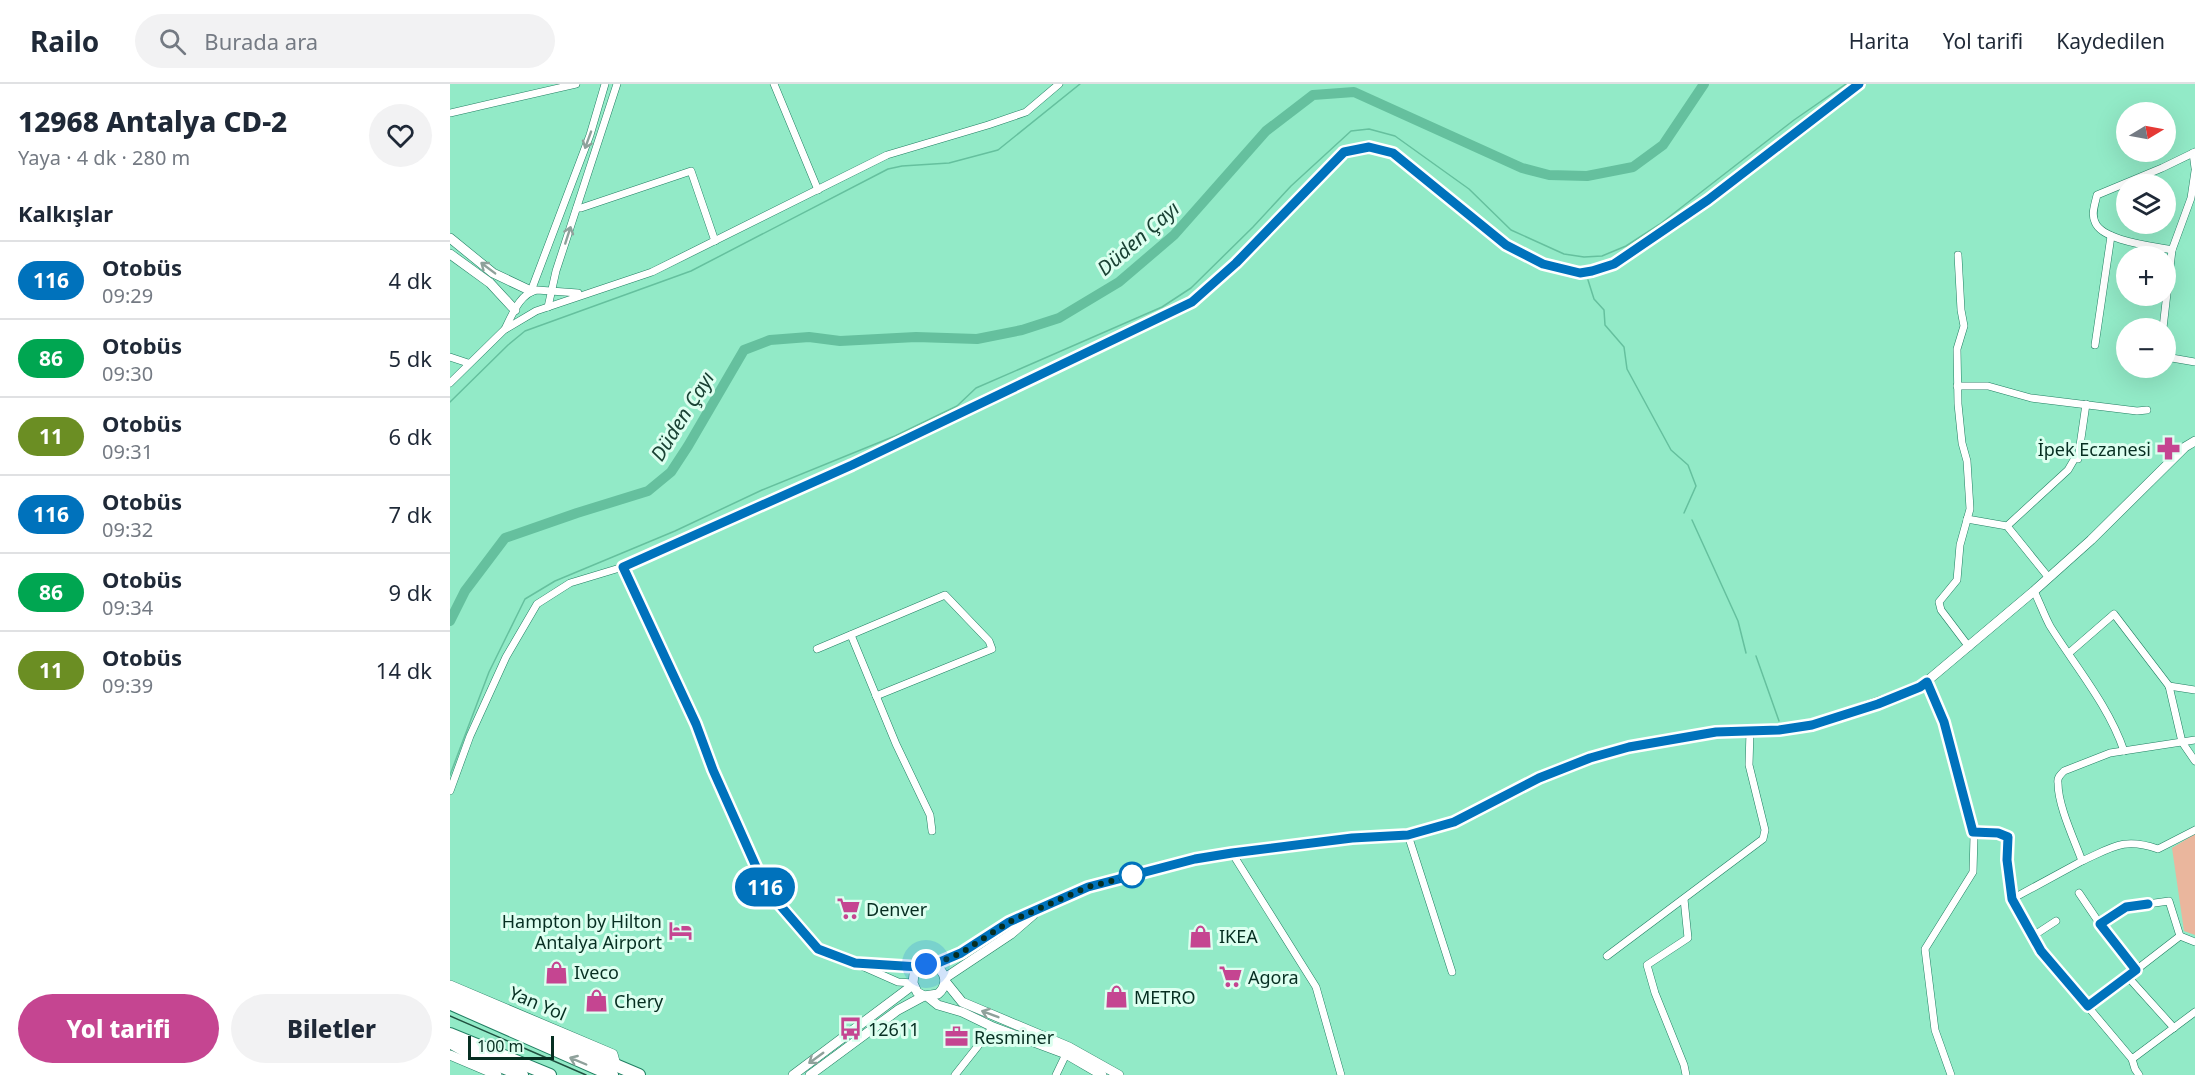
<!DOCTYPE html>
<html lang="tr">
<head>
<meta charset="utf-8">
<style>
  :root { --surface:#fff; --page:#f2f2f3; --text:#1f2937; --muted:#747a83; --line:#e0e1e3; --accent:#c54591 }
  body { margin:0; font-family:"Noto Sans",sans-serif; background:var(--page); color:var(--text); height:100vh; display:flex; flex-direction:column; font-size:22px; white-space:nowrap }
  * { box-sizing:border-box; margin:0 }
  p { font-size:20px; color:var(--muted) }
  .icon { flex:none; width:33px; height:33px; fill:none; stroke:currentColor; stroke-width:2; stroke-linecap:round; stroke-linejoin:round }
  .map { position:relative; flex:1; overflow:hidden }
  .details { display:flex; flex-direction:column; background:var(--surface); width:450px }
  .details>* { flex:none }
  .badge { padding:0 12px; border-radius:20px; font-size:21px; line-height:39px }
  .needle { width:39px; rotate:80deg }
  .tools { position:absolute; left:1666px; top:18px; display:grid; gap:12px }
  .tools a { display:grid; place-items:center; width:60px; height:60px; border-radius:50%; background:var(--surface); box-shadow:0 6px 24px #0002; font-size:30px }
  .scale { position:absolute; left:18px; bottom:15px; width:86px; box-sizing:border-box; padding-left:6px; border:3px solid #062e21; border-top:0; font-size:16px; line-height:21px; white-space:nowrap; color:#062e21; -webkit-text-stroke:4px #ddfff0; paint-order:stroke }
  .you { position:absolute; width:30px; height:30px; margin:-15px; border:4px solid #fff; border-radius:50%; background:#1a73e8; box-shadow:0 0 0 9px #1a73e833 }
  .map>.badge { position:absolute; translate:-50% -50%; box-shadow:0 0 0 3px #fff }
  h2 { padding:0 18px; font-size:22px; line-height:54px }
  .round { display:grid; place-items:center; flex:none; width:63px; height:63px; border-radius:32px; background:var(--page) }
  .headline { display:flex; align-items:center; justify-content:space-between; height:102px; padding:0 18px }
  h1 { font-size:28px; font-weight:800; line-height:45px }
  .cta { display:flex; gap:12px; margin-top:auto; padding:12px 18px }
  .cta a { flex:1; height:69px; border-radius:36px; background:var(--accent); color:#fff; font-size:24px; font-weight:800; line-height:69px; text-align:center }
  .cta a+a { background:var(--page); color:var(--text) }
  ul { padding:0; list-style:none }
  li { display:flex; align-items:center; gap:18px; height:78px; padding:0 18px; border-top:2px solid var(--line) }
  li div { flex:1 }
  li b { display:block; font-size:22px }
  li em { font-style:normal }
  li .badge { min-width:66px; font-weight:700; text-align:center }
  header { display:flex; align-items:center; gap:36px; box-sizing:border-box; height:84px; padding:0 30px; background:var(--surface); border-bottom:2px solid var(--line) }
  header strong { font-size:28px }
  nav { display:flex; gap:33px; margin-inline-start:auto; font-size:21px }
  .search { width:420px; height:54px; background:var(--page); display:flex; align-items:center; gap:15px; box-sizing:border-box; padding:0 21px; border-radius:33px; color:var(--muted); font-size:22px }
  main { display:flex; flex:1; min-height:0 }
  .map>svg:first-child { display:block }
  .green { fill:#eab69d }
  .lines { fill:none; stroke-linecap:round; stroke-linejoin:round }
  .stream { stroke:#65c09e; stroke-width:1.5 }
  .river { stroke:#65c09e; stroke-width:10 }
  .street-casing { stroke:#207f62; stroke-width:8 }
  .secondary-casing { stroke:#207f62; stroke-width:10 }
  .highway-casing { stroke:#207f62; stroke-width:14 }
  .street { stroke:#fff; stroke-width:7 }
  .secondary { stroke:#fff; stroke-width:9 }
  .highway { stroke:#fff; stroke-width:12 }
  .tram { stroke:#1f503f; stroke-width:1.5 }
  .oneway { stroke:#8fa19b }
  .line-casing { stroke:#fff; stroke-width:14 }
  .line { stroke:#0072bc; stroke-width:9 }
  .walk { stroke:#062e21; stroke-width:6; stroke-dasharray:0 10.8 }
  .stop-dot { fill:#fff; stroke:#0072bc; stroke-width:3 }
  .labels { text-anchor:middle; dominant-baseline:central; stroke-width:6; stroke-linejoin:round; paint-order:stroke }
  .poi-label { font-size:18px; fill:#062e21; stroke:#ddfff0; text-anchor:start }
  .street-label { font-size:18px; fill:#062e21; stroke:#ddfff0 }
  .water-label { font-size:20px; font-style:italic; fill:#1a4234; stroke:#ddfff0 }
</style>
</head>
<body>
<header>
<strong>Railo</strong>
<div class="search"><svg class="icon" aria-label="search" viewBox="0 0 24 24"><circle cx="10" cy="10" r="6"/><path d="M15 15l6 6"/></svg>Burada ara</div>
<nav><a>Harita</a><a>Yol tarifi</a><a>Kaydedilen</a></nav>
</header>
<main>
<section class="details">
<div class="headline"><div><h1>12968 Antalya CD-2</h1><p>Yaya · 4 dk · 280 m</p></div><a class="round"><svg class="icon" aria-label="heart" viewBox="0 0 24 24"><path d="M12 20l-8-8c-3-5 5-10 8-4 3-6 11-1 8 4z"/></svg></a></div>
<h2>Kalkışlar</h2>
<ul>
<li><span class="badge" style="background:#0072bc;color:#fff">116</span><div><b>Otobüs</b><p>09:29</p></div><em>4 dk</em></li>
<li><span class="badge" style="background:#00a651;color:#fff">86</span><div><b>Otobüs</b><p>09:30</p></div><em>5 dk</em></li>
<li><span class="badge" style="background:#6b8e23;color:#fff">11</span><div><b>Otobüs</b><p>09:31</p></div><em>6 dk</em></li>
<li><span class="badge" style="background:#0072bc;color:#fff">116</span><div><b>Otobüs</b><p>09:32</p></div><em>7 dk</em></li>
<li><span class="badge" style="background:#00a651;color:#fff">86</span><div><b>Otobüs</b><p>09:34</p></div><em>9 dk</em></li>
<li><span class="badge" style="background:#6b8e23;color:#fff">11</span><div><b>Otobüs</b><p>09:39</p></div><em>14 dk</em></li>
</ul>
<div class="cta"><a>Yol tarifi</a><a>Biletler</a></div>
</section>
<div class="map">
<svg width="1745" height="991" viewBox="0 0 1745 991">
  <rect width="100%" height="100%" fill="#92eac7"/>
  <path class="green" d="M 1745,750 L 1745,851 L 1734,847 L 1722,764 Z"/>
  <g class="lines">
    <g class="stream">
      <path d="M 1138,196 L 1144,215 L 1154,226 L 1155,241 L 1174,263 L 1177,285 L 1221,366 L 1238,381 L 1246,402 L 1234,429"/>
      <path d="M 0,318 L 58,261 L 75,247 L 241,187 L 438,85 L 452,82 L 499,79 L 548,66 L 630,0"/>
      <path d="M 1242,436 L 1288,537 L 1296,569"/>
      <path d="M 1306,572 L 1329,637"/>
      <path d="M 0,691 L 39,588 L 75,515 L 105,497 L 225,447 L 312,406 L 445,352 L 507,322 L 526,304 L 712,223 L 741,204 L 803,143 L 841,102 L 901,47 L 919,45 L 945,52 L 1019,105 L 1061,146 L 1114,170 L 1134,173 L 1152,172 L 1176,162 L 1210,140 L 1344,36 L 1396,0"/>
    </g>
    <path class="river" d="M 0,537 L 15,507 L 55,454 L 127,429 L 198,407 L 221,388 L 238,362 L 294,266 L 320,256 L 359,253 L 390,257 L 466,253 L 527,255 L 572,246 L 609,234 L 669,198 L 724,151 L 816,47 L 863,11 L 904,8 L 1072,84 L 1099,91 L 1137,92 L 1183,83 L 1213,61 L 1254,0"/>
    <defs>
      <g id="street">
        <path d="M 324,0 L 368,106"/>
        <path d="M 0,29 L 126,0"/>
        <path d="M 1743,69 L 1745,84"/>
        <path d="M 127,124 L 131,124 L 241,87 L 265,157"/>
        <path d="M 1722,166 C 1703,162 1652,157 1645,138 C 1641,130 1645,120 1647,111 L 1712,84 L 1745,68"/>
        <path d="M 1508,171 L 1511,226 L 1514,242 L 1507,265 L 1508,320 L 1512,359 L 1517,377 L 1520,425 L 1510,461 L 1507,496 L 1489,518 L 1491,526 L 1519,563"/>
        <path d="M 81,207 L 140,51 L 155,0"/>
        <path d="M 98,223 L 106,187 L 167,0"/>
        <path d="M 1713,244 L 1722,166 L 1741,114 L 1745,87"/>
        <path d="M 55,245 C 62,231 70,209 87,206 L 128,209"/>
        <path d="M 1645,261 L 1661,152"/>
        <path d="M 0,273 L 18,279"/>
        <path d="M 1716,273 L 1745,278"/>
        <path d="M 0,299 L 54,246 L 86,227 L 202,188 L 437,71 L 538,41 L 576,28 L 609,0"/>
        <path d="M 1507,302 L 1538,302 L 1581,314 L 1687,327 L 1697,326"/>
        <path d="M 1628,375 L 1636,320"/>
        <path d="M 1517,435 L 1557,442 L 1599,494"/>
        <path d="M 1557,442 L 1618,386 L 1625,374"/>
        <path d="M 173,483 L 246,640 L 263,686 L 316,805 L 368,865 L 405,879 L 448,898 L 463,899"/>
        <path d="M 1584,507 C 1590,519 1594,531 1600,542 C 1625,582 1659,622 1674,667"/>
        <path d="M 401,551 L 446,660 L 480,731 L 482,747"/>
        <path d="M 367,565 L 495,511 L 539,557 L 542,565 L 426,612"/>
        <path d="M 1619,569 L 1664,530 L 1719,602 L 1732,658 L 1745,677"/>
        <path d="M 1477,598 L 1494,638 L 1524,752 L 1523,788 L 1475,865 L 1485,946 L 1501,991"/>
        <path d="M 1719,602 L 1745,606"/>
        <path d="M 1745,656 L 1660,669 L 1614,687 C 1610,691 1607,694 1608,699 C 1608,722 1624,755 1632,777 C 1663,763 1674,753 1708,765 L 1745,746"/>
        <path d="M 0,707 L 20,652 L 56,573 L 87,520 L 120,499 L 173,483 L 402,381 L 742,218 L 786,179 L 894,68 L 919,63 L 943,69 L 1056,161 L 1093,181 L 1130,189 L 1142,187 L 1164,180 L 1258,116 L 1409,0"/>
        <path d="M 1523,748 L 1548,749 L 1558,753 L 1557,776 L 1562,815 L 1591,867 L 1682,975 L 1745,928"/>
        <path d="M 958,751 L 1002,888"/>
        <path d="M 782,769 L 866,903 L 891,991"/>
        <path d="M 1629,809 L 1656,849 L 1686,886 L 1730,852 L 1745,858"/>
        <path d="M 1234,815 L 1238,854 L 1197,881 L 1205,909 L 1234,981 L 1236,991"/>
        <path d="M 1562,815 L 1632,777"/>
        <path d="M 1650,840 L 1676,823 L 1719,817 L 1730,852"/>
        <path d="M 1583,852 L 1606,837"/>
        <path d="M 1157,872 L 1313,755 L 1315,746 L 1299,681 L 1300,647"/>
        <path d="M 411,879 L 469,883"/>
        <path d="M 1678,893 L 1724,944"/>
        <path d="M 1638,922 L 1680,892"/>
        <path d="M 1682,975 L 1685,985 L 1689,991"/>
        <path d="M 505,991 L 543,943"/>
        <path d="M 606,991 L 618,966"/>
      </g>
      <g id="secondary">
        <path d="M 0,154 L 43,189 L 81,207"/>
        <path d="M 0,170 L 40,199 L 65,226"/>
        <path d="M 495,894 L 561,850 L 583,831"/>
        <path d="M 495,897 L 512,918 L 619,963 L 669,991"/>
        <path d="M 0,901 L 163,970 L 166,981"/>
        <path d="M 474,912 L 467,908 L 463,899 L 464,890 L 469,883 L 476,880 L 483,881 L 511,869 L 559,838 L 638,803 L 745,775 L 782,769 L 902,754 L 958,751 L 1004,738 L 1089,694 L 1140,674 L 1179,663 L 1266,648 L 1329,646 L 1362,641 L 1470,603 L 1584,507 L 1641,456 L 1735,363 L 1745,357"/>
        <path d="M 478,913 L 488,921 L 512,928 L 543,943 L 616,970 L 652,991"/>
        <path d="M 0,971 L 47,991"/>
        <path d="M 343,991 L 463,901"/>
        <path d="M 360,991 L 448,926 L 474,912 L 488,910 C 499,900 496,887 483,881"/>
      </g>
      <g id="highway">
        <path d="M 0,911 L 189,991"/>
        <path d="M 1,920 L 162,991"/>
        <path d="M 0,950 L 100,991"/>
        <path d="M 0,958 L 21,970 L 72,991"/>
      </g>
    </defs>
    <use href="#street" class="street-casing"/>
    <use href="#secondary" class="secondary-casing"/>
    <use href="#highway" class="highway-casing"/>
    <use href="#street" class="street"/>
    <use href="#secondary" class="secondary"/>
    <use href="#highway" class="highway"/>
    <path class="tram" d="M 0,932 L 136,991"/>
  </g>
  <defs><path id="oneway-shaft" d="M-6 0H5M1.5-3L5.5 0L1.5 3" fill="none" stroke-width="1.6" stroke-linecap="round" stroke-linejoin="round" transform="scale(1.5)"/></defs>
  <g class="oneway">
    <use href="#oneway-shaft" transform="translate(138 56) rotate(110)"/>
    <use href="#oneway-shaft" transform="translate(118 151) rotate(-72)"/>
    <use href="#oneway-shaft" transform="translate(38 184) rotate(-143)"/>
    <use href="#oneway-shaft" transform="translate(540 930) rotate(-159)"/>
    <use href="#oneway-shaft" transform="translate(366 974) rotate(144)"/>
    <use href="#oneway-shaft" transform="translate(128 977) rotate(-157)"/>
  </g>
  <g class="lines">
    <defs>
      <path id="line" d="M 1409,0 L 1258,116 L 1164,180 L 1142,187 L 1130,189 L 1093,180 L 1056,161 L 943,69 L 919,63 L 894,68 L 786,179 L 742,218 L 402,381 L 173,483 L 246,640 L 263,686 L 316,805 L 368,865 L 405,879 L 469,883 L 476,880 L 483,881 L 511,869 L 559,838 L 638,803 L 745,775 L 782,769 L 902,754 L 958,751 L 1004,738 L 1089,694 L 1140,674 L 1179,663 L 1266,648 L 1329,646 L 1362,641 L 1428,620 L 1470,603 L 1477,598 L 1494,638 L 1523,748 L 1548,749 L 1558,753 L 1557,776 L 1562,815 L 1591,867 L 1638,922 L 1686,886 L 1650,840 L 1676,823 L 1698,820"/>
    </defs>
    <use href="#line" class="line-casing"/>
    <use href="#line" class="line"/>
    <path class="walk" d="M 476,880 L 483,881 L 511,869 L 559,838 L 638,803 L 688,790 L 682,791"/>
  </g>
  <defs>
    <symbol id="pharmacy-bare" viewBox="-9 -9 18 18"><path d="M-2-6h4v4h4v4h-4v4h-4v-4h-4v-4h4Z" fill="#c54591" stroke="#ddfff0" stroke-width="2.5" paint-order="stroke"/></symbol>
    <symbol id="supermarket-bare" viewBox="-9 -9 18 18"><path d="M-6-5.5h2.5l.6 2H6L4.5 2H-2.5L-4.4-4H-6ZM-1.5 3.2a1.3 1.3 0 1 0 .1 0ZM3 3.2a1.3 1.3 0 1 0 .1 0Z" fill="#c54591" stroke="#ddfff0" stroke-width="2.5" paint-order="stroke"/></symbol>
    <symbol id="hotel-bare" viewBox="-9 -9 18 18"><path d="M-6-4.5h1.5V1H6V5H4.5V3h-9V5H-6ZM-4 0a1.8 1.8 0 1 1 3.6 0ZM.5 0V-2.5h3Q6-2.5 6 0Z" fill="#c54591" stroke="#ddfff0" stroke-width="2.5" paint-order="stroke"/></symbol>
    <symbol id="shop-bare" viewBox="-9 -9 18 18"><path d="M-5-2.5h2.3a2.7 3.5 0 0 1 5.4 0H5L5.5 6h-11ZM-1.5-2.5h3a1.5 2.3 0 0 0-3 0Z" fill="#c54591" stroke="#ddfff0" stroke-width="2.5" paint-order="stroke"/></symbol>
    <symbol id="bus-bare" viewBox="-9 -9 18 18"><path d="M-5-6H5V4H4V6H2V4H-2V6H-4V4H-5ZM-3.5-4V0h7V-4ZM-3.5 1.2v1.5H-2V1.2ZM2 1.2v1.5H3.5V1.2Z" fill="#c54591" stroke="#ddfff0" stroke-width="2.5" paint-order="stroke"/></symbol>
    <symbol id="office-bare" viewBox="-9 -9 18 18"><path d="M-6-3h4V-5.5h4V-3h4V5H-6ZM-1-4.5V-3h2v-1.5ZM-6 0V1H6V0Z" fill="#c54591" stroke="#ddfff0" stroke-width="2.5" paint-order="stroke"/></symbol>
  </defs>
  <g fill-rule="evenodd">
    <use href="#pharmacy-bare" x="1702" y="348" width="33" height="33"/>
    <use href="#supermarket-bare" x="382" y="808" width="33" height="33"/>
    <use href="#hotel-bare" x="214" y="830" width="33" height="33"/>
    <use href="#shop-bare" x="734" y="836" width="33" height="33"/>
    <use href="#shop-bare" x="90" y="872" width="33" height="33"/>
    <use href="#supermarket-bare" x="764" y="876" width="33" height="33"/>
    <use href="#shop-bare" x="650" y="896" width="33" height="33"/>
    <use href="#shop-bare" x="130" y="900" width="33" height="33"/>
    <use href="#bus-bare" x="384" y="928" width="33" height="33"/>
    <use href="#office-bare" x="490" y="936" width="33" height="33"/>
  </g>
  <circle class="stop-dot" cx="682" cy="791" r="12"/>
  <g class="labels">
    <g class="poi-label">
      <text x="1701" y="365" text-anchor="end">İpek Eczanesi</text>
      <text x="416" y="825">Denver</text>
      <text x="212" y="837" text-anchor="end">Hampton by Hilton<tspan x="212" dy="21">Antalya Airport</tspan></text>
      <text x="769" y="852">IKEA</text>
      <text x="124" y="888">Iveco</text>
      <text x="798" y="893">Agora</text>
      <text x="684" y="913">METRO</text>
      <text x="164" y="917">Chery</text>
      <text x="418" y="945">12611</text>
      <text x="524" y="953">Resminer</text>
    </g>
    <g class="street-label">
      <text transform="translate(88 919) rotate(23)">Yan Yol</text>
    </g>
    <g class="water-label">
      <text transform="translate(688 154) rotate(-41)">Düden Çayı</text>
      <text transform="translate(232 332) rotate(-58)">Düden Çayı</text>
    </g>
  </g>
</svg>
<div class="tools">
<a><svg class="needle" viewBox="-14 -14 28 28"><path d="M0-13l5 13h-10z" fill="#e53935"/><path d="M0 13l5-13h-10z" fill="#747a83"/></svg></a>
<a><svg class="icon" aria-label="layers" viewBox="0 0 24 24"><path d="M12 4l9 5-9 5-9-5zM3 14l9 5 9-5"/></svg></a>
<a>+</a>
<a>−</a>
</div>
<div class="scale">100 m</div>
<div class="you" style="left:476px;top:880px"></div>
<b class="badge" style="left:315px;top:803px;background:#0072bc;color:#fff">116</b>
</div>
</main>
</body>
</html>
